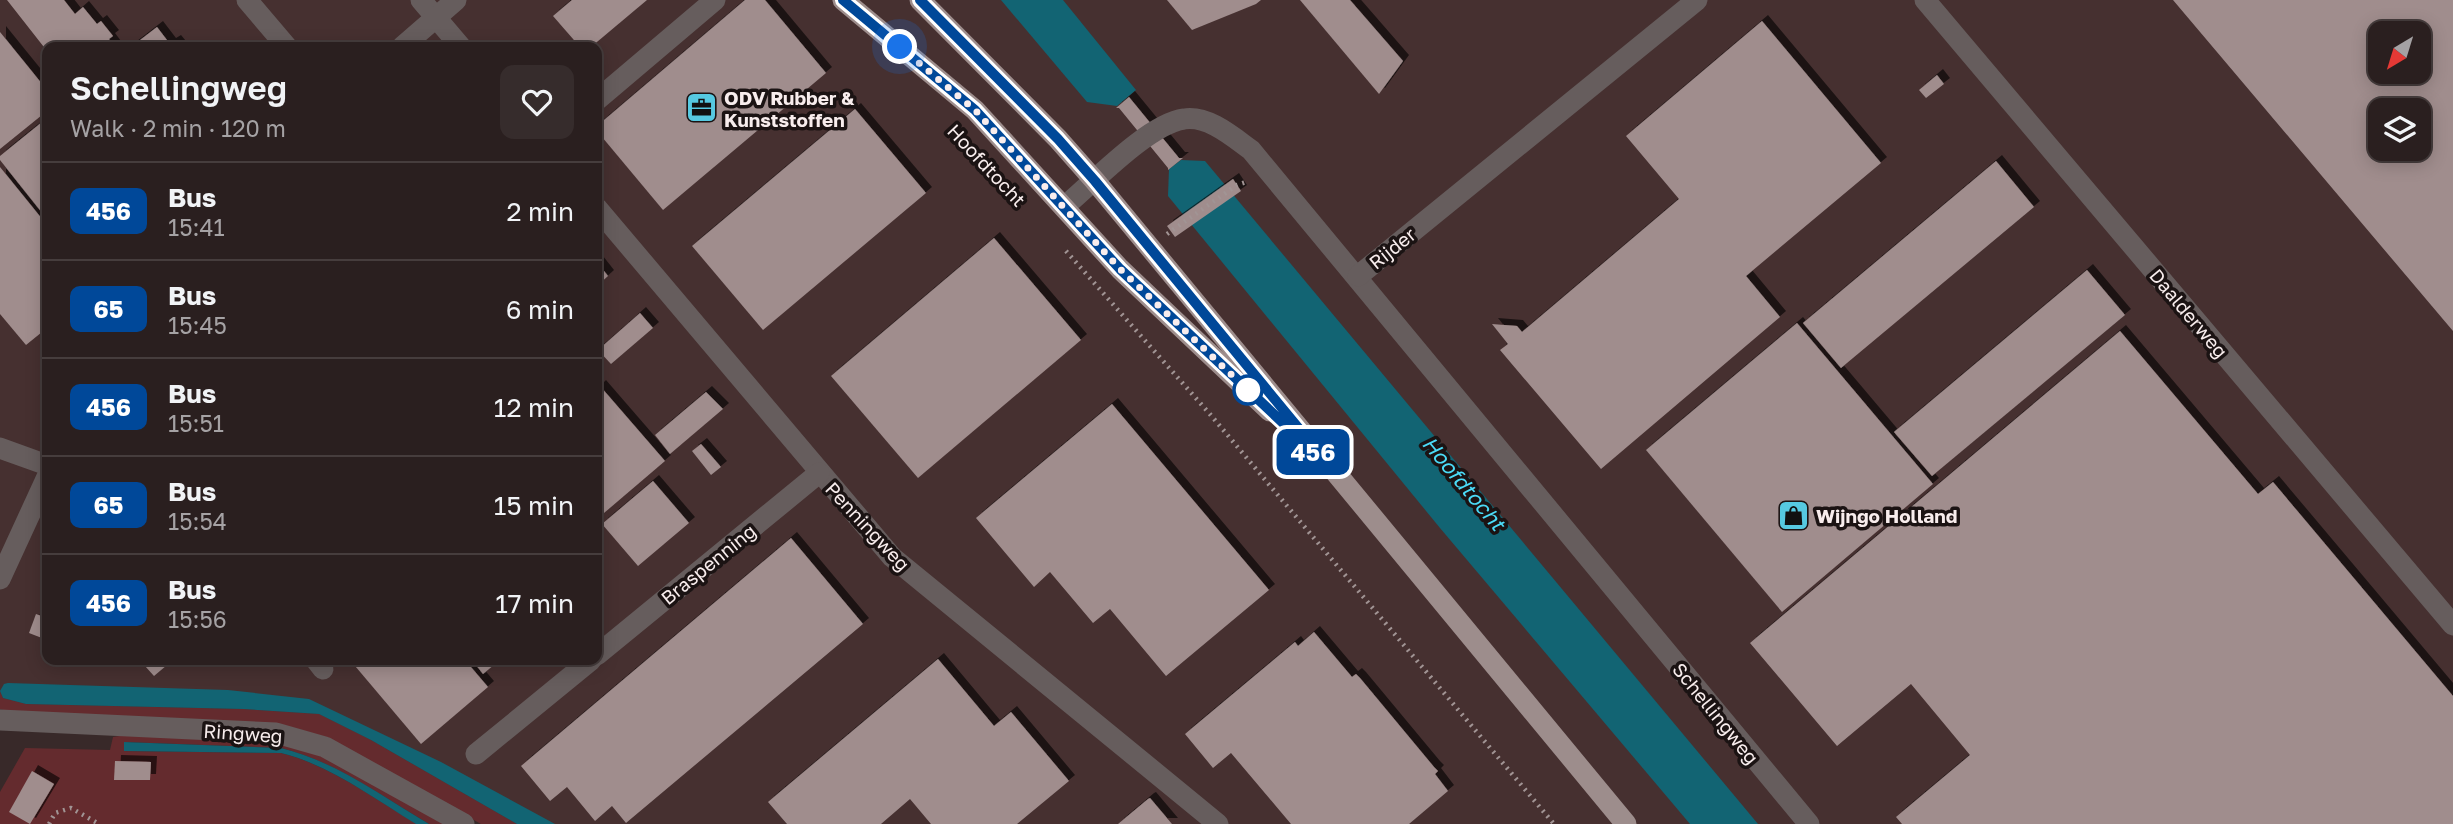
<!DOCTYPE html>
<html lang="en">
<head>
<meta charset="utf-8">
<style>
  :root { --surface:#2a1f1f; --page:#362c2c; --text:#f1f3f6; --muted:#a5a2a4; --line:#463d3d }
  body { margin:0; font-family:"Golos Text",sans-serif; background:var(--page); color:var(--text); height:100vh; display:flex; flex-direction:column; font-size:26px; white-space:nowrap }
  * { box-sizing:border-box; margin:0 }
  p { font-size:23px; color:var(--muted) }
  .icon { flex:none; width:38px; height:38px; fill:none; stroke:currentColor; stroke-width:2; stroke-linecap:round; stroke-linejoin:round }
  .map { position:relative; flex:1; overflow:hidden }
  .side { position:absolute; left:42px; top:42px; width:560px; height:623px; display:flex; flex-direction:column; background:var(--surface); border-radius:14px; box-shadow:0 4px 18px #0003,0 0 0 2px var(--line) }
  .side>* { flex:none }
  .badge { padding:0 14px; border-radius:10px; font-size:24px; line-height:46px }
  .needle { width:46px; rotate:218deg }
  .tools { position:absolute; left:2368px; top:21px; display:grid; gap:14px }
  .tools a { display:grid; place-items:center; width:63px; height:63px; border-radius:14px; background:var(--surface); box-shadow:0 4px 18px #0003,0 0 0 2px var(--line); font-size:35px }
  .you { position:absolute; width:35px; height:35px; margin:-18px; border:5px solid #fff; border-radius:50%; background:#1a73e8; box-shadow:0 0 0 10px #1a73e833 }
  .map>.badge { position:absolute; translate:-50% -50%; box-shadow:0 0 0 4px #fff }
  .round { display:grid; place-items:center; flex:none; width:74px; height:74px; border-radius:14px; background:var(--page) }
  .summary { display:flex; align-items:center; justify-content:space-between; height:119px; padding:0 28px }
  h1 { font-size:33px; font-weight:600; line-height:52px }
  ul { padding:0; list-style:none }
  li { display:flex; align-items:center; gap:21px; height:98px; padding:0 28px; border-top:2px solid var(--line) }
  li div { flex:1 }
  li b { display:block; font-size:26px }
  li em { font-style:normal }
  li .badge { min-width:77px; font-weight:700; text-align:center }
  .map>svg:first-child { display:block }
  .built { fill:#463030; fill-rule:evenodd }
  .green { fill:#642b2e }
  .water { fill:#126473 }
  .building { fill:#a08d8d; fill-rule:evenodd; filter:url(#shadow) }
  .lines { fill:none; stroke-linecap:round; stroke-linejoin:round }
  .path { stroke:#a19494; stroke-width:4.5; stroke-dasharray:2 5; stroke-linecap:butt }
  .minor { stroke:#665d5d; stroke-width:21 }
  .major { stroke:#9d8d8c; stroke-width:21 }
  .line-casing { stroke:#fff; stroke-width:16 }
  .line { stroke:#004899; stroke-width:10 }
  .walk { stroke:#f8eded; stroke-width:7; stroke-dasharray:0 12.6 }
  .stop-dot { fill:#fff; stroke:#004899; stroke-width:3.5 }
  .labels { text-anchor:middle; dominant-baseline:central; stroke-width:7; stroke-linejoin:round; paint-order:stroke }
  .poi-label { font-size:19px; font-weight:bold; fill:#f8eded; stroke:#1b1313; text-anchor:start }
  .street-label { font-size:19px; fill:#f8eded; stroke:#1b1313 }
  .water-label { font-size:21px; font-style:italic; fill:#4bdbf7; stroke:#1b1313 }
</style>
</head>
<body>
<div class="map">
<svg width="2453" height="824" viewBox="0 0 2453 824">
  <defs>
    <filter id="shadow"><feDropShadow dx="6" dy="-6" stdDeviation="0" flood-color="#0009"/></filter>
  </defs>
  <rect width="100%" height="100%" fill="#382929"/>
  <path class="built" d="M 0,0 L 2453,0 L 2453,824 L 503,824 L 315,737 L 0,726 ZM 2380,33 L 2418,33 L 2418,72 L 2380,72 ZM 47,47 L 597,47 L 597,660 L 47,660 ZM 2380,110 L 2418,110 L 2418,149 L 2380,149 Z"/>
  <g class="green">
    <path d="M 0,691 L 3,698 L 26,704 L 243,709 L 319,714 L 371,740 L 517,824 L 481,824 L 333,741 L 18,714 L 0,709 Z"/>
    <path d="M 125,735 L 277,741 L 325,756 L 448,824 L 429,824 C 382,796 334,761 281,748 L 124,742 L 124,751 L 281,753 C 330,765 373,798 417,824 L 0,824 L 0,792 L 25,748 L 110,750 L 113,737 Z"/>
  </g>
  <g class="water">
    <path d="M 1001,0 L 1063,0 L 1136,90 L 1117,106 L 1087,102 Z"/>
    <path d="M 1181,160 L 1205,161 L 1758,824 L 1690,824 L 1440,528 L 1168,196 L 1169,169 Z"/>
    <path d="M 8,683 L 228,690 L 309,699 L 441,762 L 555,824 L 517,824 L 371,740 L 319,714 L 243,709 L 26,704 L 3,698 L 0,691 L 4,684 Z"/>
    <path d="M 124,742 L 281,748 C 335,761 382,796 429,824 L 416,824 C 373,798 330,765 281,753 L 124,751 Z"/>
  </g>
  <g class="building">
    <path d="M 7,0 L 64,0 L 75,14 L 83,7 L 97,24 L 101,21 L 113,36 L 109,39 L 115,47 L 47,47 L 47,51 Z"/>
    <path d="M 572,0 L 647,0 L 591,47 L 580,47 L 553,16 Z"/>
    <path d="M 745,0 L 765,0 L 826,73 L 663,210 L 597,131 L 597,126 Z"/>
    <path d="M 1167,0 L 1261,0 L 1256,4 L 1192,30 Z"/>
    <path d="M 1300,0 L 1350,0 L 1403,61 L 1379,94 Z"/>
    <path d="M 2173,0 L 2453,0 L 2453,331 ZM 2380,33 L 2418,33 L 2418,72 L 2380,72 ZM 2380,110 L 2418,110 L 2418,149 L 2380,149 Z"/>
    <path d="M 1762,21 L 1881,163 L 1746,276 L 1780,317 L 1601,469 L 1500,350 L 1508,344 L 1492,324 L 1517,326 L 1522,332 L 1679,199 L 1626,136 Z"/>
    <path d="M 157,27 L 170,44 L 175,41 L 180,47 L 131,47 Z"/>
    <path d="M 0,32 L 47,90 L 47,111 L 0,149 Z"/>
    <path d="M 1937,75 L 1944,84 L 1926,98 L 1919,90 Z"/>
    <path d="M 1129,97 L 1179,158 L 1183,158 L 1168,170 L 1168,168 L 1119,108 L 1116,108 Z"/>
    <path d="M 855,109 L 926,193 L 763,330 L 692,246 Z"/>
    <path d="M 47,118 L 47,219 L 0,160 L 0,156 Z"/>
    <path d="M 1996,161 L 2034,207 L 1841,368 L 1803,323 Z"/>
    <path d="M 0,167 L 47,225 L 47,328 L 26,345 L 0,314 Z"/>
    <path d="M 1233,179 L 1241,191 L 1175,237 L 1167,226 Z"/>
    <path d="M 994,238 L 1081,340 L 918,478 L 831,376 Z"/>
    <path d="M 597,262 L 608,276 L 597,286 Z"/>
    <path d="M 2087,270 L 2125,315 L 1932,476 L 1894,432 Z"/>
    <path d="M 640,313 L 653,328 L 611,364 L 598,350 Z"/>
    <path d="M 1797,323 L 1933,484 L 1782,612 L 1646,450 Z"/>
    <path d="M 2120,331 L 2258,494 L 2273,482 L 2453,696 L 2453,824 L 1902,824 L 1896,817 L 1970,755 L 1911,684 L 1837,746 L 1750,643 Z"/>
    <path d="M 600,386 L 665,461 L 597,519 L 597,389 Z"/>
    <path d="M 706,392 L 723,409 L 670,454 L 655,435 Z"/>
    <path d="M 1112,404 L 1269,590 L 1166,676 L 1110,609 L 1093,623 L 1050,572 L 1034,587 L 976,518 Z"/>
    <path d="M 701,444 L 721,467 L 711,475 L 692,451 Z"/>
    <path d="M 653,481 L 689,523 L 638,566 L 602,524 Z"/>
    <path d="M 791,538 L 863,624 L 626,823 L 612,806 L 595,821 L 567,787 L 550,801 L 521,766 Z"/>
    <path d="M 36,614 L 47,618 L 47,640 L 29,633 Z"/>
    <path d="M 1314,632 L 1352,677 L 1356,674 L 1360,678 L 1434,767 L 1438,771 L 1435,774 L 1448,791 L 1409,824 L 1291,824 L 1231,753 L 1213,768 L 1185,734 L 1295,642 L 1298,646 Z"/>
    <path d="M 938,659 L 994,726 L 1011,712 L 1069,781 L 1017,824 L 931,824 L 910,799 L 881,824 L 787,824 L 768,802 Z"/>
    <path d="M 152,660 L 173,660 L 154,676 L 145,666 Z"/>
    <path d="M 350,660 L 465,660 L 488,687 L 421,744 Z"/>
    <path d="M 472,660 L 500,660 L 483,674 Z"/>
    <path d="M 115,761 L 151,762 L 150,780 L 114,780 Z"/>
    <path d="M 32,771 L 54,784 L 30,824 L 9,812 Z"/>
    <path d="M 1150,798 L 1172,824 L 1118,824 L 1148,799 Z"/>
  </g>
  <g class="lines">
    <g class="path">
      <path d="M 1167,234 L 1237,185 L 1246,182 L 1247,183"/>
      <path d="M 1066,251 L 1209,413 L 1554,824"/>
      <path d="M 49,824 L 55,813 L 71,808 L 99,824"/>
    </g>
    <g class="minor">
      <path d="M 247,0 L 287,47"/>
      <path d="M 421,0 L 461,47"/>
      <path d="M 1925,0 L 2453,625"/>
      <path d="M 402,47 L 456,0"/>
      <path d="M 597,100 L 715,0"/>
      <path d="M 1064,207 C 1093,183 1148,124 1184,119 C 1208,115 1233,137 1251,150 L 1809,824"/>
      <path d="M 597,208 L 892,557 L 1218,824"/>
      <path d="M 1358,276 L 1697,0"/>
      <path d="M 0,448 L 47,465"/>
      <path d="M 0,579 L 47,477"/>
      <path d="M 597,655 L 819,473"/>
      <path d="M 316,660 L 323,669"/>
      <path d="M 0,720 L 276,733 L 325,747 L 464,824"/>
      <path d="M 476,754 L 591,660"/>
    </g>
    <g class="major">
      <path d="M 843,0 L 975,110 L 1120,269 L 1270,411"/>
      <path d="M 920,0 L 1058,139 L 1095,181 L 1626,824"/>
    </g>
  </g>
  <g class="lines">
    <defs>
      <path id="line" d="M 843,0 L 975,110 L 1120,269 L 1333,470 L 1095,181 L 1058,139 L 920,0"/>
    </defs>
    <use href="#line" class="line-casing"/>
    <use href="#line" class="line"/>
    <path class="walk" d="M 900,47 L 975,110 L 1120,269 L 1255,397 L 1248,390"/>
  </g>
  <defs>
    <symbol id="office-square" viewBox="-11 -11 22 22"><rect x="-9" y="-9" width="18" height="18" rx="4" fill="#56c9e1" stroke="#1b1313"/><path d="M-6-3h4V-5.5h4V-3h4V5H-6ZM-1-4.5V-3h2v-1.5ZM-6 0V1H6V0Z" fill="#111"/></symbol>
    <symbol id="shop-square" viewBox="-11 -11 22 22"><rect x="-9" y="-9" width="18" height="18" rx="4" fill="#56c9e1" stroke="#1b1313"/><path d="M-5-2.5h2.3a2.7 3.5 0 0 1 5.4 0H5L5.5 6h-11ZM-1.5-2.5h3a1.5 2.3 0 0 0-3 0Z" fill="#111"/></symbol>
  </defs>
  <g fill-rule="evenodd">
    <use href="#office-square" x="684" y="90" width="35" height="35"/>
    <use href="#shop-square" x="1776" y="498" width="35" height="35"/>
  </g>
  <circle class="stop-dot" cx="1248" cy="390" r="14"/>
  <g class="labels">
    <g class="poi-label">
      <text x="724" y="97">ODV Rubber &amp;<tspan x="724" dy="22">Kunststoffen</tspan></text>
      <text x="1816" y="515">Wijngo Holland</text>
    </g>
    <g class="street-label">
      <text transform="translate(987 165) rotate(47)">Hoofdtocht</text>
      <text transform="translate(1392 248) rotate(-39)">Rijder</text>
      <text transform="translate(2189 313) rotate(50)">Daalderweg</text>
      <text transform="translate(868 526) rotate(47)">Penningweg</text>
      <text transform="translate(708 564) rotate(-39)">Braspenning</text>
      <text transform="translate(1716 713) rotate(51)">Schellingweg</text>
      <text transform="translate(243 733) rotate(4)">Ringweg</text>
    </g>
    <g class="water-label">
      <text transform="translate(1464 483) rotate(50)">Hoofdtocht</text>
    </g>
  </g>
</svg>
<div class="tools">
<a><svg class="needle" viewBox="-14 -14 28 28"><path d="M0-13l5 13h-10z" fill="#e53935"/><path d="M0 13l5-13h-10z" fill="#a5a2a4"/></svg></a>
<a><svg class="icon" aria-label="layers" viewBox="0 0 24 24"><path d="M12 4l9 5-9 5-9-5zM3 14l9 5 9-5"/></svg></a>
</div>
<div class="you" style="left:900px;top:47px"></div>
<b class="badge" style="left:1313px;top:452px;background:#004899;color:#fff">456</b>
<section class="side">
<div class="summary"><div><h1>Schellingweg</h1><p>Walk · 2 min · 120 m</p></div><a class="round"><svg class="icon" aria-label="heart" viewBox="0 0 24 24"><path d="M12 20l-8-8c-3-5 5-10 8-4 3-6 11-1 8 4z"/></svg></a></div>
<ul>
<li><span class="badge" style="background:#004899;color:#fff">456</span><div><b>Bus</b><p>15:41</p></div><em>2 min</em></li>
<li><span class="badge" style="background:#004899;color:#fff">65</span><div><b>Bus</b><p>15:45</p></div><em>6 min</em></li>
<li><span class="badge" style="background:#004899;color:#fff">456</span><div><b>Bus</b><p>15:51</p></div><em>12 min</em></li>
<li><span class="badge" style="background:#004899;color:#fff">65</span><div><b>Bus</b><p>15:54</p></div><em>15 min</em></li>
<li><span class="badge" style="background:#004899;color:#fff">456</span><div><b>Bus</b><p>15:56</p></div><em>17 min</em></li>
</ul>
</section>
</div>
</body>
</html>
